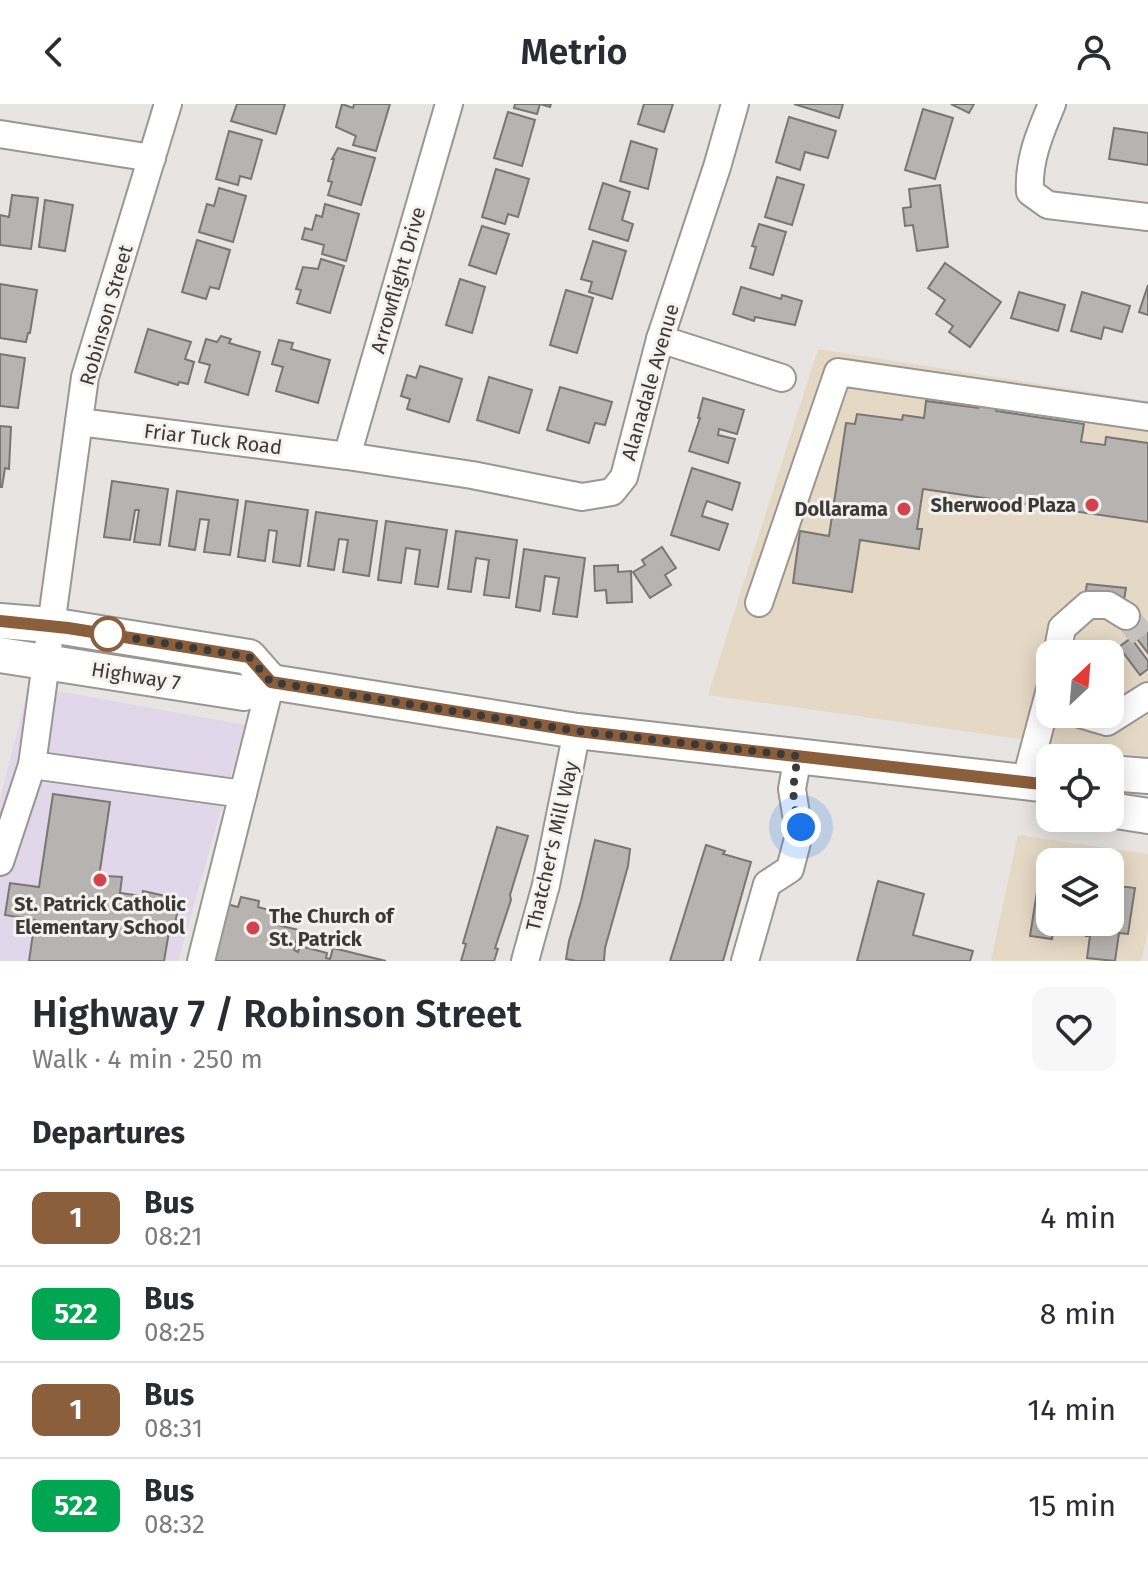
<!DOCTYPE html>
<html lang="en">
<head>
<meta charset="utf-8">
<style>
  :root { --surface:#fff; --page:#f7f7f7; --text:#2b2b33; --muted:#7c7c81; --line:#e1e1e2 }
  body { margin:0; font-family:"Fira Sans",sans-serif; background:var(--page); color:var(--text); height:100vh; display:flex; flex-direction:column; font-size:30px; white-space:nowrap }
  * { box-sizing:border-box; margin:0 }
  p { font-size:26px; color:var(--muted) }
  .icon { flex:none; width:44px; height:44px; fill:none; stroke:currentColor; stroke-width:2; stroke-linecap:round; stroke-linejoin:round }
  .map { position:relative; height:857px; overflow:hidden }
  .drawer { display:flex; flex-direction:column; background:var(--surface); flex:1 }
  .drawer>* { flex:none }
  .badge { padding:0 16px; border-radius:12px; font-size:28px; line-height:52px }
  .needle { width:52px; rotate:26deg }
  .fabs { position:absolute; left:1036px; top:536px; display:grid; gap:16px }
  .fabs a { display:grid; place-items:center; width:88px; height:88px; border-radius:16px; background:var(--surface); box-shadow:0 4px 20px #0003; font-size:40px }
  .you { position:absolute; width:40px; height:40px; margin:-20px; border:6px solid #fff; border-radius:50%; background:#1a73e8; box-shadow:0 0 0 12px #1a73e833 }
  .map>.badge { position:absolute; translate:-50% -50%; box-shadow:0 0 0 4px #fff }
  h2 { padding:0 32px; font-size:30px; line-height:72px }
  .round { display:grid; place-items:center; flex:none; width:84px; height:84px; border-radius:16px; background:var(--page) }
  .summary { display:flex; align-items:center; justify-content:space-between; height:136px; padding:0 32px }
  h1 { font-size:38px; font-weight:600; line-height:60px }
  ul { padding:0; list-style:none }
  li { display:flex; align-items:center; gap:24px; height:96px; padding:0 32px; border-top:2px solid var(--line) }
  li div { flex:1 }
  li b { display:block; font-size:30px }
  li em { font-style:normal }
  li .badge { min-width:88px; font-weight:700; text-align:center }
  header { display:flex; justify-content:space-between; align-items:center; height:104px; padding:0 32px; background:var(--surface); font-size:36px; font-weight:600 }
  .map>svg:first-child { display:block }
  .commercial { fill:#e5d9c5; fill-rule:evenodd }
  .education { fill:#e1d6ea }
  .building { fill:#b7b3b1; stroke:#797674; stroke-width:2 }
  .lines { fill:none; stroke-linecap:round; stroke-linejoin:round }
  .minor-tunnel { stroke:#c5c2bf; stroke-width:26; stroke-dasharray:26 13; stroke-linecap:butt }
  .minor-casing { stroke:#999694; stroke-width:30 }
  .major-casing { stroke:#999694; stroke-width:38 }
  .minor { stroke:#fff; stroke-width:26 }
  .major { stroke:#fff; stroke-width:34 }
  .line-casing { stroke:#fff; stroke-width:18 }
  .line { stroke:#8b5e3c; stroke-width:12 }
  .walk { stroke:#3b3a39; stroke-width:8; stroke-dasharray:0 14.4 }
  .poi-dot { fill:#d3434e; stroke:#f4f1ee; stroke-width:3 }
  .stop-dot { fill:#fff; stroke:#8b5e3c; stroke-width:4 }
  .labels { text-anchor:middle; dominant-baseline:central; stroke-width:6; stroke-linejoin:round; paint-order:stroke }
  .street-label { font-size:20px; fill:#3b3a39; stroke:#f4f1ee }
  .poi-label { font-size:20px; font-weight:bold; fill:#3b3a39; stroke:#f4f1ee; text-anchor:end }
</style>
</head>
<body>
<header><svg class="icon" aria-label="back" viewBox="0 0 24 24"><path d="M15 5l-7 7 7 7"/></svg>Metrio<svg class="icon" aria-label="person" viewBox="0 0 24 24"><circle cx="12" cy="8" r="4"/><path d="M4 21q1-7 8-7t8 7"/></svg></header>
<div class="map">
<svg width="1148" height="857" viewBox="0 0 1148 857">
  <rect width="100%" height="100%" fill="#e7e4e1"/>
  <g class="commercial">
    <path d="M 818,245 L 1148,297 L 1148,653 L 708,591 ZM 1050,550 L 1110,550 L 1110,610 L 1050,610 Z"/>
    <path d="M 1018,731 L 1148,750 L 1148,827 L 1141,857 L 991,857 ZM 1050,758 L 1110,758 L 1110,818 L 1050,818 Z"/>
  </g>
  <path class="education" d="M 29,582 L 245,621 L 178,857 L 0,857 L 0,695 Z"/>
  <g class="building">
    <path d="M 237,0 L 285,0 L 276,30 L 231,17 Z"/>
    <path d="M 342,0 L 353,4 L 354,0 L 390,0 L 376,47 L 353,41 L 356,32 L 336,23 Z"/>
    <path d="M 515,0 L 551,0 L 550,3 L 540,0 L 537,10 L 514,4 Z"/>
    <path d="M 644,0 L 673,0 L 664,28 L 638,20 Z"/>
    <path d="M 794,0 L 843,0 L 839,14 Z"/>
    <path d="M 951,0 L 974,0 L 969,9 Z"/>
    <path d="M 923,5 L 953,14 L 935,75 L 905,66 Z"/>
    <path d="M 508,8 L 535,16 L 522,62 L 494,54 Z"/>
    <path d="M 789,13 L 836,27 L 828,54 L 805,48 L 800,66 L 776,58 Z"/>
    <path d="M 1114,24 L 1148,29 L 1148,61 L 1109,55 Z"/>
    <path d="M 229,27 L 262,36 L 251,75 L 240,72 L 238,81 L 216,75 Z"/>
    <path d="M 631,37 L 657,45 L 648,85 L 620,77 Z"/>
    <path d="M 338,44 L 375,54 L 361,101 L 328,91 L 332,78 L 328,77 L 334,55 L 332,55 Z"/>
    <path d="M 496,65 L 529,75 L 518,113 L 508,110 L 505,120 L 482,113 Z"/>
    <path d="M 777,73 L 804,81 L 792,121 L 765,113 Z"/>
    <path d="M 603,79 L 630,88 L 622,116 L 633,120 L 628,137 L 589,125 Z"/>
    <path d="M 940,81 L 948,143 L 917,147 L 913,121 L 905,122 L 903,104 L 911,103 L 909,85 Z"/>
    <path d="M 219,84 L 246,92 L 233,138 L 199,128 L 207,100 L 214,102 Z"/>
    <path d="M 12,91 L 38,94 L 31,145 L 0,141 L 0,111 L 9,113 Z"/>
    <path d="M 45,96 L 73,101 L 65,147 L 39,143 Z"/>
    <path d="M 325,100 L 359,110 L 346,157 L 322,150 L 324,141 L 302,135 L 305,124 L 312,126 L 316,111 L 322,113 Z"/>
    <path d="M 759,120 L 786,128 L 773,171 L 750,164 L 756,143 L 752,142 Z"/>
    <path d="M 482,122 L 509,130 L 496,170 L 469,161 Z"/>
    <path d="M 197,136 L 230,146 L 219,185 L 210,183 L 206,195 L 182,188 Z"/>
    <path d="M 593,137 L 626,147 L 612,195 L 589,188 L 592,178 L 581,175 Z"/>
    <path d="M 321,155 L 344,162 L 330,209 L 297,199 L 301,186 L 296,185 L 303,163 L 318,165 Z"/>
    <path d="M 945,159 L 1001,198 L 970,243 L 949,228 L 953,222 L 936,210 L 945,196 L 928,184 Z"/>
    <path d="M 460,175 L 485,183 L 472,229 L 446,221 Z"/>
    <path d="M 0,180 L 37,186 L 30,229 L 28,229 L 26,238 L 0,234 Z"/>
    <path d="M 1148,181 L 1148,211 L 1139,208 Z"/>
    <path d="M 741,183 L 781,195 L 782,191 L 802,197 L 795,221 L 755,213 L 754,217 L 733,210 Z"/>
    <path d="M 566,186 L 593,194 L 577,249 L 550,241 Z"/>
    <path d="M 1019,188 L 1065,201 L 1058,227 L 1011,214 Z"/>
    <path d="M 1082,188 L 1130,202 L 1122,228 L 1104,223 L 1101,235 L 1071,227 Z"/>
    <path d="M 148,225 L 191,238 L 185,255 L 194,258 L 188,280 L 179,278 L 178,281 L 135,268 Z"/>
    <path d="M 221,232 L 231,235 L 229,239 L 260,248 L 248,291 L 205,278 L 210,261 L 199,258 L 206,235 L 217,238 Z"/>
    <path d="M 279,236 L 293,239 L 291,245 L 330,256 L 318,299 L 276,287 L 283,263 L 272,260 Z"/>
    <path d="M 0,250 L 25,254 L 18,304 L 0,302 Z"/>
    <path d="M 420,262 L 462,275 L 449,318 L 407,305 L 410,295 L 401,292 L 407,271 L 416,274 Z"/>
    <path d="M 489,273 L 532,286 L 519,329 L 477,316 Z"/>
    <path d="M 560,283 L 612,298 L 605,321 L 595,319 L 589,339 L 547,326 Z"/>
    <path d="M 703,294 L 744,306 L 737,330 L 719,325 L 718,331 L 735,335 L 728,359 L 689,347 L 700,314 L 698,314 Z"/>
    <path d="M 980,294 L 997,296 L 996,307 L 1084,320 L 1081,338 L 1105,341 L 1106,333 L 1148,339 L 1148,418 L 923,385 L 917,425 L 922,425 L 919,445 L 860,436 L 852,488 L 793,479 L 800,427 L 829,432 L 846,319 L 855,320 L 857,310 L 902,316 L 903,311 L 924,314 L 926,297 L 978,304 Z"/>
    <path d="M 0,322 L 11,323 L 9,365 L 5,364 L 2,383 L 0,383 Z"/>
    <path d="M 692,364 L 740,379 L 732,406 L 707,397 L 704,405 L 702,412 L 728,420 L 719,446 L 671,431 Z"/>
    <path d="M 112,377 L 168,385 L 160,441 L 134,438 L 139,406 L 135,406 L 130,436 L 104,433 Z"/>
    <path d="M 177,387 L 238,396 L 230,451 L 204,448 L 209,416 L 200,415 L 195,446 L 169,442 Z"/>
    <path d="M 246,397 L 308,406 L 300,462 L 273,458 L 277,427 L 269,426 L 265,457 L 238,453 Z"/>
    <path d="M 316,408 L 377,417 L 369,472 L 343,468 L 348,436 L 339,435 L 334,466 L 308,462 Z"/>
    <path d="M 386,417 L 447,426 L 438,483 L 415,480 L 420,446 L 406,444 L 401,479 L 378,476 Z"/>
    <path d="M 456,427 L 517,436 L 509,494 L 484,491 L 489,456 L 476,454 L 471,488 L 448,485 Z"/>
    <path d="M 662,443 L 676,464 L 665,471 L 671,481 L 650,494 L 633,468 L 645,461 L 642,456 Z"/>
    <path d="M 524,445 L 585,454 L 577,513 L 553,510 L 559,474 L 545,472 L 540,507 L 516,503 Z"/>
    <path d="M 618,461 L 618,468 L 631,467 L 632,498 L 607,499 L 606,486 L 595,487 L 594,462 Z"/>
    <path d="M 1087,480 L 1126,484 L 1124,496 L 1085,491 Z"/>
    <path d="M 1148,520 L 1148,549 L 1134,531 Z"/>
    <path d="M 1131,534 L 1148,557 L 1148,565 L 1140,571 L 1119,543 Z"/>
    <path d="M 53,690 L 110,698 L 98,780 L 106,781 L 107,772 L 122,773 L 120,789 L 142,792 L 143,787 L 179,795 L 174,829 L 169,828 L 164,857 L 29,857 L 35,816 L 5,811 L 10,779 L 39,783 Z"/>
    <path d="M 497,723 L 528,732 L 510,791 L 511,796 L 495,844 L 498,845 L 494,857 L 461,857 L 466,840 L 463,839 Z"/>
    <path d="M 595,736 L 630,745 L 628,762 L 605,844 L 604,857 L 576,857 L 566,855 L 569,837 L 581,797 Z"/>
    <path d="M 706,741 L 725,747 L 723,750 L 751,758 L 723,857 L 670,857 Z"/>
    <path d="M 1040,769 L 1050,771 L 1050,818 L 1068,818 L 1067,823 L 1054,821 L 1052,835 L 1030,832 Z"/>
    <path d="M 878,777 L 924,790 L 913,831 L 973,847 L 970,857 L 857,857 Z"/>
    <path d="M 1110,781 L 1135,784 L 1128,830 L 1119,829 L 1115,857 L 1087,854 L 1090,832 L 1086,832 L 1087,827 L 1091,827 L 1092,818 L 1110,818 Z"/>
    <path d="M 241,793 L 259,797 L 258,803 L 280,809 L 277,821 L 299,826 L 294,846 L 298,848 L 300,842 L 327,849 L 326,854 L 330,855 L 333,844 L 386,857 L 212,857 L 223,799 L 238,803 Z"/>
  </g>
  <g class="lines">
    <path class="minor-tunnel" d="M 1126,512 L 1148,539"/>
    <defs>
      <g id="minor">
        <path d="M 1052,0 C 1040,29 1028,56 1030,88 L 1048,101 L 1148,113"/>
        <path d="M 0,30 L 152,54"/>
        <path d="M 660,235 L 782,274"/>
        <path d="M 79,318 L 347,352 L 472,371 L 582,393 L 612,388 L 624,373 L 660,235 L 717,63 L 735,0"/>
        <path d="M 347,352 L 449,0"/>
        <path d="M 759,499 L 838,268 L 1148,313"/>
        <path d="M 1057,550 L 1062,524 L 1088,501 L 1108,501 L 1126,512"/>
        <path d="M 1080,610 L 1107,618 L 1148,592"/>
        <path d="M 32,661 L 243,690"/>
        <path d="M 1025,679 L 1050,585"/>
        <path d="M 0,758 L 32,661 L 85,273 L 168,0"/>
        <path d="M 201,857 L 271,578"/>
        <path d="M 525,857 L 546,781 L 577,627"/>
        <path d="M 745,857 L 767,780 L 790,765 L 801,723 L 796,710 L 792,685 L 798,652"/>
      </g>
      <g id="major">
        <path d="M 0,517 L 50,521 L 249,553 L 271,578"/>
        <path d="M 0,551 L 244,589 L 271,578 L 577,627 L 1050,681"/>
        <path d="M 1110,669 L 1148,672"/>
        <path d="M 1110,706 L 1148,712"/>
      </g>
    </defs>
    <use href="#minor" class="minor-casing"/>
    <use href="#major" class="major-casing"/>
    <use href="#minor" class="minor"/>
    <use href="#major" class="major"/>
  </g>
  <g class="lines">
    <defs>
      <path id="line" d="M 0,517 L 68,524 L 249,553 L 271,578 L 577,627 L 1050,681"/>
    </defs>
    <use href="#line" class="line-casing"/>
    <use href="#line" class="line"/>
    <path class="walk" d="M 108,530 L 249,553 L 271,578 L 577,627 L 798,652 C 793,680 790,696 801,723"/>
  </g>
  <g class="poi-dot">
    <circle cx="1092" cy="401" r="8"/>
    <circle cx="904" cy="405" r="8"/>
    <circle cx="100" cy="776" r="8"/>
    <circle cx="253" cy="824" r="8"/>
  </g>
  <circle class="stop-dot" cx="108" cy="530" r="16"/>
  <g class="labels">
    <g class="street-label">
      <text transform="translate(398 176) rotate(-74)">Arrowflight Drive</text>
      <text transform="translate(106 211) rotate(-74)">Robinson Street</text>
      <text transform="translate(650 278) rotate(-74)">Alanadale Avenue</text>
      <text transform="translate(213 335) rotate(7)">Friar Tuck Road</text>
      <text transform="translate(136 572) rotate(9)">Highway 7</text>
      <text transform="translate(552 742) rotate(-77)">Thatcher's Mill Way</text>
    </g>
    <g class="poi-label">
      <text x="1076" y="401">Sherwood Plaza</text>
      <text x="888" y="405">Dollarama</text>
      <text x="100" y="800" text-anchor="middle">St. Patrick Catholic<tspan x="100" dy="23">Elementary School</tspan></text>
      <text x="269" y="812" text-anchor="start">The Church of<tspan x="269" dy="23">St. Patrick</tspan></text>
    </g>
  </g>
</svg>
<div class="fabs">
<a><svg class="needle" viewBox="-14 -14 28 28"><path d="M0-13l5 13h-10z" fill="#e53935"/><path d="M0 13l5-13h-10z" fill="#7c7c81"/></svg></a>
<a><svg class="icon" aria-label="locate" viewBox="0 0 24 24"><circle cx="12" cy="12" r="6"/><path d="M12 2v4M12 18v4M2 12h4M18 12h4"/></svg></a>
<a><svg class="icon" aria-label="layers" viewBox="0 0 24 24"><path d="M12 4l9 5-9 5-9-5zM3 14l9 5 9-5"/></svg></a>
</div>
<div class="you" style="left:801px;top:723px"></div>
</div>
<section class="drawer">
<div class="summary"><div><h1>Highway 7 / Robinson Street</h1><p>Walk · 4 min · 250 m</p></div><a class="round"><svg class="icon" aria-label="heart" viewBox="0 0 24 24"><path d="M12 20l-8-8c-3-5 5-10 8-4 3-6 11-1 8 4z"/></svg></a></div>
<h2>Departures</h2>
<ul>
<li><span class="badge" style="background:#8b5e3c;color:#fff">1</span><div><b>Bus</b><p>08:21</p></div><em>4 min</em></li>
<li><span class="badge" style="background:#00a651;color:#fff">522</span><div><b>Bus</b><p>08:25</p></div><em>8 min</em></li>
<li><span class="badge" style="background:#8b5e3c;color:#fff">1</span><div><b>Bus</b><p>08:31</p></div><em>14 min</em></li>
<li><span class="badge" style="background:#00a651;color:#fff">522</span><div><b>Bus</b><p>08:32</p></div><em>15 min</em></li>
</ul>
</section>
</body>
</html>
